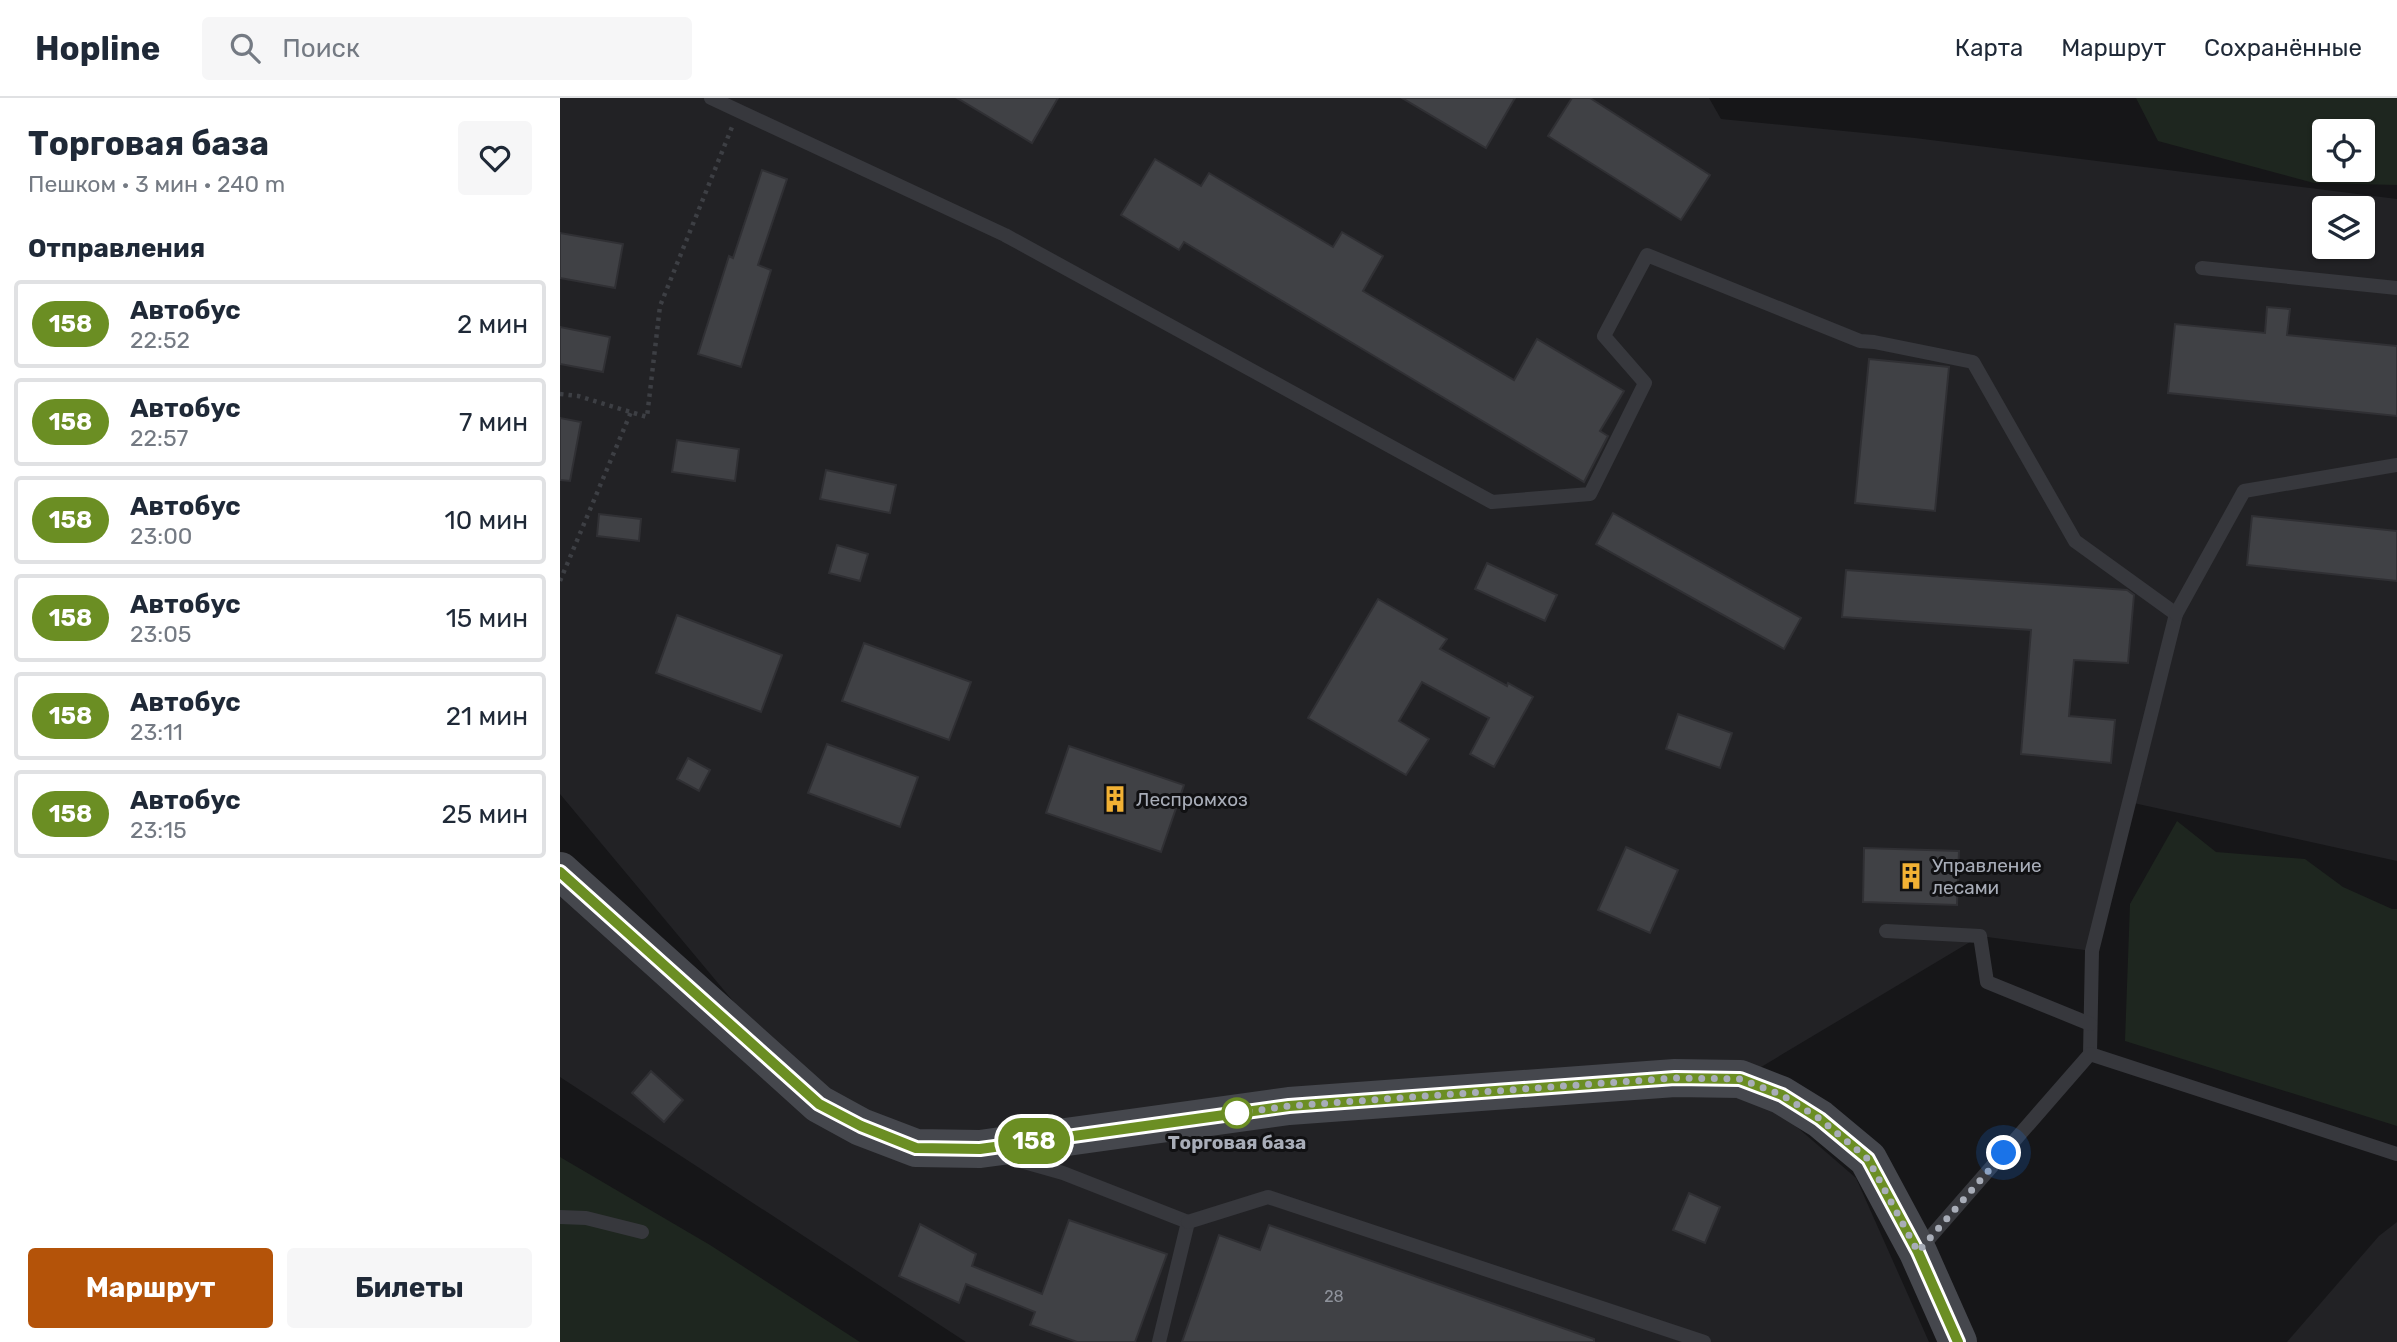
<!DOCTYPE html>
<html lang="ru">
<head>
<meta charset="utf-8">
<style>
  :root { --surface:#fff; --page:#f6f6f7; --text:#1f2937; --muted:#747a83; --line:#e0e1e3; --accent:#b45309 }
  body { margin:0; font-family:Rubik,sans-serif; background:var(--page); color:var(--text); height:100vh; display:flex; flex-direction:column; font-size:26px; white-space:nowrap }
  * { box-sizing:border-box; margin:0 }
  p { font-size:23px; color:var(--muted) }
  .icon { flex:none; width:38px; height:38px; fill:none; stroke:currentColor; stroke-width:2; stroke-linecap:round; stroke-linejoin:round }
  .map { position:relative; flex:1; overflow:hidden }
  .sheet { display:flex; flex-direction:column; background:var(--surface); width:560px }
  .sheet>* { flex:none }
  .badge { padding:0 14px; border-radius:23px; font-size:24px; line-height:46px }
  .fabs { position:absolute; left:1752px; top:21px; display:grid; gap:14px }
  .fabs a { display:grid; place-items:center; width:63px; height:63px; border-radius:7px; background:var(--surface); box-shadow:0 2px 5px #0004; font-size:35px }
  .you { position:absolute; width:35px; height:35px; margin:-18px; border:5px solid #fff; border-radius:50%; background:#1a73e8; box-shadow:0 0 0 10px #1a73e833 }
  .map>.badge { position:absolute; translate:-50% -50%; box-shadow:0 0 0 4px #fff }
  h2 { padding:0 28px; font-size:26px; line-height:63px }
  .round { display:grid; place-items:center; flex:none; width:74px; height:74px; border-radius:7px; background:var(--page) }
  .headline { display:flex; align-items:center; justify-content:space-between; height:119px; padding:0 28px }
  h1 { font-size:33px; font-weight:700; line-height:52px }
  .action { display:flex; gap:14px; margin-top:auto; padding:14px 28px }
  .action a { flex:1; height:80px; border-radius:7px; background:var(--accent); color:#fff; font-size:28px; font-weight:700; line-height:80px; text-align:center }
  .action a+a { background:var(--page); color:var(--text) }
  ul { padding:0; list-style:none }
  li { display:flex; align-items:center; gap:21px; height:88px; margin:0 14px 10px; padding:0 14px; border:4px solid var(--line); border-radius:7px }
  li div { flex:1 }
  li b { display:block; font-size:26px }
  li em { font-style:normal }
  li .badge { min-width:77px; font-weight:700; text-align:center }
  header { display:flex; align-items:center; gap:42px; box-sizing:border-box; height:98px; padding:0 35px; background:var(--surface); border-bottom:2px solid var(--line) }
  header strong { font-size:33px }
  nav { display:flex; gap:38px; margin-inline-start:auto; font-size:24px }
  .search { width:490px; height:63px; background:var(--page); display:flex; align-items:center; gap:18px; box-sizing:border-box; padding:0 24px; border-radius:7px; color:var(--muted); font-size:26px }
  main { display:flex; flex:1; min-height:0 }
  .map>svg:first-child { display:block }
  .built { fill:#222225; fill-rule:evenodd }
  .green { fill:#1e261f; fill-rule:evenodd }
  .building { fill:#404145; stroke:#303034; stroke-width:2 }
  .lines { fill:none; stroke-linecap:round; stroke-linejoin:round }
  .path { stroke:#3d3f44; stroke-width:4.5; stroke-dasharray:3.5 5; stroke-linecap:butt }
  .lane { stroke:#37383d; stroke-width:14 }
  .secondary { stroke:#45474d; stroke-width:38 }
  .line-casing { stroke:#fff; stroke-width:16 }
  .line { stroke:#6b8e23; stroke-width:10 }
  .walk { stroke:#a8adb8; stroke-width:7; stroke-dasharray:0 12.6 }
  .stop-dot { fill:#fff; stroke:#6b8e23; stroke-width:3.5 }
  .labels { text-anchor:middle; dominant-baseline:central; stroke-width:6; stroke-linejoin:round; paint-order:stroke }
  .number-label { font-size:16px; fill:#8e929b }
  .poi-label { font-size:19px; fill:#a8adb8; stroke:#111113; text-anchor:start }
  .stop-label { font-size:19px; font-weight:bold; fill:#a8adb8; stroke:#111113 }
</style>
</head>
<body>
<header>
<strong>Hopline</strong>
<div class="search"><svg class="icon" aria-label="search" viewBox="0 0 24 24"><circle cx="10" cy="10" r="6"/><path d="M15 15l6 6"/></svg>Поиск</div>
<nav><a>Карта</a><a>Маршрут</a><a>Сохранённые</a></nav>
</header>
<main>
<section class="sheet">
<div class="headline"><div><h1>Торговая база</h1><p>Пешком · 3 мин · 240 m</p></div><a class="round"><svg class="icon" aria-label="heart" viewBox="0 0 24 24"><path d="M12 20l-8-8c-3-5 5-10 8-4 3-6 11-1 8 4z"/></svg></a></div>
<h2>Отправления</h2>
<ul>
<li><span class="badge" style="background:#6b8e23;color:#fff">158</span><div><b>Автобус</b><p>22:52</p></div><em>2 мин</em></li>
<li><span class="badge" style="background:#6b8e23;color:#fff">158</span><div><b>Автобус</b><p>22:57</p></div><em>7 мин</em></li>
<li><span class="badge" style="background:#6b8e23;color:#fff">158</span><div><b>Автобус</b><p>23:00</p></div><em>10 мин</em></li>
<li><span class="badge" style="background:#6b8e23;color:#fff">158</span><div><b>Автобус</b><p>23:05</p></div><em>15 мин</em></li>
<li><span class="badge" style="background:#6b8e23;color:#fff">158</span><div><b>Автобус</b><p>23:11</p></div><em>21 мин</em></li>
<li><span class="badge" style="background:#6b8e23;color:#fff">158</span><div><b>Автобус</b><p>23:15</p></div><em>25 мин</em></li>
</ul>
<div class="action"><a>Маршрут</a><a>Билеты</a></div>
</section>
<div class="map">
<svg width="1837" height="1244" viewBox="0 0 1837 1244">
  <rect width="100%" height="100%" fill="#161618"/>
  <g class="built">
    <path d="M 0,0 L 1149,0 L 1161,21 L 1355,40 L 1837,101 L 1837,763 L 1569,704 L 1532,853 L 1420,838 L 1181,981 L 1296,1080 L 1369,1244 L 406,1244 L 0,979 L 0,773 L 254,1000 L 0,696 ZM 1764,110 L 1802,110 L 1802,149 L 1764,149 Z"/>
    <path d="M 1837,1124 L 1837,1244 L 1727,1244 L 1819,1138 Z"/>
  </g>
  <g class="green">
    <path d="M 1576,0 L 1837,0 L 1837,87 L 1754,85 L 1598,43 ZM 1764,33 L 1802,33 L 1802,72 L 1764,72 Z"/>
    <path d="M 1617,723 L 1656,754 L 1745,761 L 1783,789 L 1832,811 L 1837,811 L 1837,1028 L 1565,943 L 1570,806 Z"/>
    <path d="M 0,1059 L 150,1147 L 300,1244 L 0,1244 Z"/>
  </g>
  <g class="building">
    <path d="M 397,0 L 498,0 L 472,45 Z"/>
    <path d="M 842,0 L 955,0 L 926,50 Z"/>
    <path d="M 1012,0 L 1030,0 L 1150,77 L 1121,122 L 988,38 Z"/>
    <path d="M 595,61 L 641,88 L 649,75 L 773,149 L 782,134 L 823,158 L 803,193 L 954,282 L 977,241 L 1064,293 L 1040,333 L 1048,338 L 1024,384 L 624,144 L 619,152 L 561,117 Z"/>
    <path d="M 202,72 L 227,81 L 198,167 L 211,172 L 181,269 L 138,256 L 169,158 L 173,160 Z"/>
    <path d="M 0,135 L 63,146 L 55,190 L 0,180 Z"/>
    <path d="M 1707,209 L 1730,211 L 1727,237 L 1837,248 L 1837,318 L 1608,295 L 1615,226 L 1705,235 Z"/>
    <path d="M 0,229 L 50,239 L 43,274 L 0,266 Z"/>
    <path d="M 1309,261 L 1389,269 L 1375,413 L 1295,405 Z"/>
    <path d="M 0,320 L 21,324 L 10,383 L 0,382 Z"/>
    <path d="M 117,342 L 179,351 L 175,383 L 112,374 Z"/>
    <path d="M 266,372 L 336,387 L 330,415 L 260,401 Z"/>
    <path d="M 1053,415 L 1241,520 L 1224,551 L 1036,446 Z"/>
    <path d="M 39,416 L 81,421 L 79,443 L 37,438 Z"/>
    <path d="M 1692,418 L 1837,433 L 1837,483 L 1687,467 Z"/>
    <path d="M 277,447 L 308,456 L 300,483 L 269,475 Z"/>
    <path d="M 927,465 L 997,497 L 985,523 L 915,491 Z"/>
    <path d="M 1286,472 L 1567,492 L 1574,497 L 1568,565 L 1514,562 L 1509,618 L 1555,622 L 1551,665 L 1461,656 L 1471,532 L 1282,519 Z"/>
    <path d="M 818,501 L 887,541 L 880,551 L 947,588 L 948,585 L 973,599 L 934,669 L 910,656 L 929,620 L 862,584 L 839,623 L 869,641 L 846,677 L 748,620 Z"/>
    <path d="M 117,517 L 222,557 L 201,614 L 96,575 Z"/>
    <path d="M 304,545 L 411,584 L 389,642 L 282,603 Z"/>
    <path d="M 1118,616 L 1172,635 L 1160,670 L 1106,651 Z"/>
    <path d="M 267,646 L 358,679 L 340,729 L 248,695 Z"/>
    <path d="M 509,648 L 624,687 L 601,754 L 486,715 Z"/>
    <path d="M 128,660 L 150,672 L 139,693 L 117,681 Z"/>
    <path d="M 1066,749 L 1118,772 L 1090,835 L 1038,812 Z"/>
    <path d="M 1304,750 L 1399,753 L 1397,807 L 1303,804 Z"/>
    <path d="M 91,973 L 123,1002 L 104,1024 L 72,995 Z"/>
    <path d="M 1129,1095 L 1160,1109 L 1145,1145 L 1113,1132 Z"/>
    <path d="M 509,1122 L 607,1156 L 575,1244 L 517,1244 L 470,1227 L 475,1214 L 406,1186 L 399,1205 L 339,1178 L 360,1126 L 416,1156 L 412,1168 L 482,1196 Z"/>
    <path d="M 709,1127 L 1034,1241 L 1034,1244 L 622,1244 L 659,1137 L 700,1152 Z"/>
  </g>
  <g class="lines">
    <g class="path">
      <path d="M 0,296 L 18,298 L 87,319 L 100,208 L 172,29"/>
      <path d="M 0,483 L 71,314"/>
    </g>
    <g class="lane">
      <path d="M 151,0 L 445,137 L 932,404 L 1030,396 L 1085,285 L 1044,238 L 1087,157 L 1300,243 L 1314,244 L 1413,264 L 1515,443 L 1616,516 L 1532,853 L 1530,956"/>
      <path d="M 1642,170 L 1837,190"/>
      <path d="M 1616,516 L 1684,393 L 1837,367"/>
      <path d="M 1326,833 L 1420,838 L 1427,884 L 1530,926"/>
      <path d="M 450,1060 L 503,1075 L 628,1124 L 599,1244"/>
      <path d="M 0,1119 L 26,1120 L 82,1134"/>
      <path d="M 628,1124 L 708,1099 L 1144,1244"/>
      <path d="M 1359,1152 L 1530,956 L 1837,1056"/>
    </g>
    <path class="secondary" d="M 0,773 L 259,1006 L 301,1029 L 356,1050 L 420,1051 L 729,1008 L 1115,980 L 1180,981 L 1221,997 L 1260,1021 L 1308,1061 L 1358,1154 L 1398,1244"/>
  </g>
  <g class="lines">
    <defs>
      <path id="line" d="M 0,774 L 259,1006 L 301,1028 L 356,1050 L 420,1051 L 729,1008 L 1115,980 L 1180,981 L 1222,997 L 1260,1021 L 1308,1061 L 1358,1154 L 1398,1244"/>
    </defs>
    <use href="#line" class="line-casing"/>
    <use href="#line" class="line"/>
    <path class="walk" d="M 677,1015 L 729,1008 L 1115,980 L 1180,981 L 1222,997 L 1260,1021 L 1308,1061 L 1358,1154 L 1444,1055"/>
  </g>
  <defs>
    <symbol id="building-bare" viewBox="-9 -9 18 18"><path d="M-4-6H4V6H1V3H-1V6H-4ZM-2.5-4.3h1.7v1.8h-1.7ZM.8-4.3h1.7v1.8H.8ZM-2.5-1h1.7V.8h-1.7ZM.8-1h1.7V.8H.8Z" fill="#f2b134" stroke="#111113" stroke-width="2.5" paint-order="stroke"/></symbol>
  </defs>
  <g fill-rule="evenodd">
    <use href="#building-bare" x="536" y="682" width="38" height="38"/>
    <use href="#building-bare" x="1332" y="759" width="38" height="38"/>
  </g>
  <circle class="stop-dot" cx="677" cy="1015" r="14"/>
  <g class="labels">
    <g class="number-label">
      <text x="774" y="1198">28</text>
    </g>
    <g class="poi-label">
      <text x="576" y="701">Леспромхоз</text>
      <text x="1372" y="767">Управление<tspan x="1372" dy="22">лесами</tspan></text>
    </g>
    <g class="stop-label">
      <text x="677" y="1044">Торговая база</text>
    </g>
  </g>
</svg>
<div class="fabs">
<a><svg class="icon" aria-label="locate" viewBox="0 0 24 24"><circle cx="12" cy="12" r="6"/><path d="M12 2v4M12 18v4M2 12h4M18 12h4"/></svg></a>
<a><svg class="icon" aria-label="layers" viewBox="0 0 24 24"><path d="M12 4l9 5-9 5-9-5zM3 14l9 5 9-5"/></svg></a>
</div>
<div class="you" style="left:1444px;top:1055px"></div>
<b class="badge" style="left:474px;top:1043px;background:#6b8e23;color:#fff">158</b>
</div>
</main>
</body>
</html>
